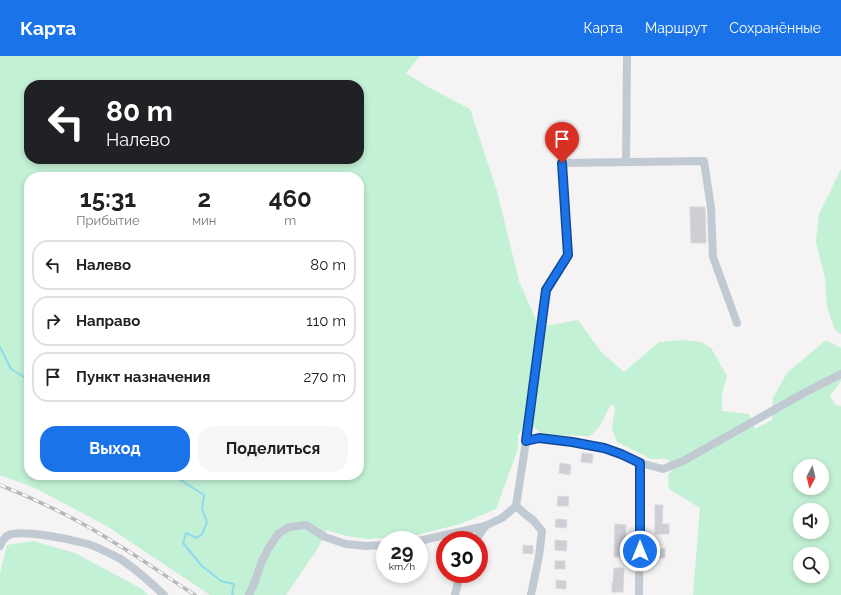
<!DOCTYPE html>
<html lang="ru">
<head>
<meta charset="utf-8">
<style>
	:root { --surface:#fff; --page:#f6f6f6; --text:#222; --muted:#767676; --line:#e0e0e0; --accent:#1a73e8 }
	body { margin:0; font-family:Raleway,sans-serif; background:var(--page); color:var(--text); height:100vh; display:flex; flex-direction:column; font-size:15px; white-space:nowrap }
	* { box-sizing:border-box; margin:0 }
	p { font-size:13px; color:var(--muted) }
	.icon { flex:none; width:22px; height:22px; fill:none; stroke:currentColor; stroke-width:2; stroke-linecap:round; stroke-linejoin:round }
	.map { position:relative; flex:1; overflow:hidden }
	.drawer { position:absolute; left:24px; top:116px; width:340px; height:308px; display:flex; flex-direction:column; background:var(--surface); border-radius:16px; box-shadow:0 2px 6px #0003 }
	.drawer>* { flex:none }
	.hud { position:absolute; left:24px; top:24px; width:340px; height:84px; border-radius:16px; box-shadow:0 2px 6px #0003; background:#202124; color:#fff; overflow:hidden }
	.needle { width:26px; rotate:187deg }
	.controls { position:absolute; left:793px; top:403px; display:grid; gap:8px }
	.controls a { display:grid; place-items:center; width:36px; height:36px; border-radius:50%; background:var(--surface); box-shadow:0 2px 6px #0003; font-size:20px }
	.speed { position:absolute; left:376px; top:475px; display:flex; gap:8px; font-size:20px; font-weight:700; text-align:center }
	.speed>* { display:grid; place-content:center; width:52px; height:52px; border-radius:50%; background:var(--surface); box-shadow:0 2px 6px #0003; line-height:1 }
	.speed small { font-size:10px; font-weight:400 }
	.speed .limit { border:6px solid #d22; background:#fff; color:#111 }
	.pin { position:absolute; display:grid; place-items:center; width:34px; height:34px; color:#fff; margin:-41px -17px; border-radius:50% 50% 50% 0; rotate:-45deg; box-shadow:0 0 4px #0007 }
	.pin .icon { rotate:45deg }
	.me { position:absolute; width:44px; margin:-22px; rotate:0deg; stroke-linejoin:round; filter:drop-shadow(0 0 3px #0008) }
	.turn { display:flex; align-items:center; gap:14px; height:84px; padding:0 16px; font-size:18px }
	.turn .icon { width:52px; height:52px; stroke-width:2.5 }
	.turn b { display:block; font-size:28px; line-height:34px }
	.eta { display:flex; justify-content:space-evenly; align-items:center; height:68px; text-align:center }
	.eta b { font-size:24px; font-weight:700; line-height:28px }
	.button { display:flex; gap:8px; margin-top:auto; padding:8px 16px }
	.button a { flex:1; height:46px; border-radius:16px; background:var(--accent); color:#fff; font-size:16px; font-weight:700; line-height:46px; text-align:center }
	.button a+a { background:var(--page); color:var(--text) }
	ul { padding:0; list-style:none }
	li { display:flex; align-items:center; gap:12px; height:50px; margin:0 8px 6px; padding:0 8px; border:2px solid var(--line); border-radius:16px }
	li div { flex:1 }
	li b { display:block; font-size:15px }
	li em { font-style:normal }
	header { display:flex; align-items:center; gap:24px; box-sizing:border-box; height:56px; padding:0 20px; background:var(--accent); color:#fff }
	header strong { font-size:19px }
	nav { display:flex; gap:22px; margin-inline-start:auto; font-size:14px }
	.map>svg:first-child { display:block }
	.green { fill:#c3f1d5; fill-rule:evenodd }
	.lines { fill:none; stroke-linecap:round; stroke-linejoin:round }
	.stream { stroke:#90daee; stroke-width:2 }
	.building { fill:#cdcfd5; stroke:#d7d9de }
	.minor { stroke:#c1cad2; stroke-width:8 }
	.rail-casing { stroke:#b5b8bd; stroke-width:3.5 }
	.rail { stroke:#fff; stroke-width:2; stroke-dasharray:6; stroke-linecap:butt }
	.route-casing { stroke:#114b97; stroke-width:10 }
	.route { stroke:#1a73e8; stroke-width:7 }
</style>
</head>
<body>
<header>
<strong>Карта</strong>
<nav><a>Карта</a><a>Маршрут</a><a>Сохранённые</a></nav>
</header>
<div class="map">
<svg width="841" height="539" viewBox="0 0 841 539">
	<rect width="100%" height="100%" fill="#f5f3f3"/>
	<g class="green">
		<path d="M0,0H420L406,17L428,31L470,53L497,135L519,225L539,271L578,264L601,296L624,316L659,286L682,284L701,286L711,292L727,320L722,337V355L749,358L755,373L772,364L773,342L787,317L826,284L841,292V325L830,340L835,349L841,350V539H693L700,452L669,433L668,420L672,414L668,403H651L617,386L612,372L615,352L611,348L600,370L590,380L543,379L534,371L524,372L518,379V393L496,453L460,468L413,480L368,483L346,480L327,474L318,492L286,539H210L105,469L37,433L0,419ZM29,29H359V103H29ZM29,121H359V419H29ZM800,410H822V432H800ZM800,454H822V476H800ZM800,498H822V520H800Z"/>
		<path d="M841,113V278L835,274L827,251L825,222L816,186L819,158Z"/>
		<path d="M33,485L75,497L142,533L148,539H0V517L7,489Z"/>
	</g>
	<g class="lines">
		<g class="stream">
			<path d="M0,291L11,313L29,324"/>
			<path d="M173,419L204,439L202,453L207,466L202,478L197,482L186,477L183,487L202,510L221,525L234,528L232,537L233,539"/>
		</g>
	</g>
	<g class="building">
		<path d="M690,151H705L706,187H691Z"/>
		<path d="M582,397L593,398L592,407L581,406Z"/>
		<path d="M560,407L571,409L570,419L559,417Z"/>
		<path d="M558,440L569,441L568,450H557Z"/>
		<path d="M655,449H663L662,468H669V478H655Z"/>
		<path d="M556,463L567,464L566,472L555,471Z"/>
		<path d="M615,468L626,469L624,501H614Z"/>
		<path d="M555,484L567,485L566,495L555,494Z"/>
		<path d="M523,489L533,490V498L523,497Z"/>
		<rect x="655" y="493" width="10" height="9"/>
		<rect x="555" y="505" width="10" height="8"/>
		<path d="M614,512H624L623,536H612V526H613Z"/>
		<path d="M556,524L566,525V533L556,532Z"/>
	</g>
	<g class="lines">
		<g class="minor">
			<path d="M626,106L627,0"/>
			<path d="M526,385L539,382L572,386L604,392L621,398L640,407L663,413L683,405L804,337L841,318"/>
			<path d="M516,450L525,458L533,464L542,475L539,500L531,539"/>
			<path d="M476,484L485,470"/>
			<path d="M419,485L485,470L502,462L516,450L526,385L546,235L568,199L562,107L704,105L711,152L713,201L737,267"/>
			<path d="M0,490C2,486 3,483 7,480C20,472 73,484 88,488C98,491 110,498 119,502C135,512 150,526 164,539"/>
			<path d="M249,539L254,528L262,505L268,493L278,478L289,471L306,469L325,481L346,488L366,490L385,489"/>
			<path d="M455,539L460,518"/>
			<path d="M639,539L640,407"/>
		</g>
		<g class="rail-casing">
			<path id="rail" d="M0,429C40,445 79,464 115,487C142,503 168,522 195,539"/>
		</g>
		<use href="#rail" class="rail"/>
	</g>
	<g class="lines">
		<g class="route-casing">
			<path id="route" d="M562,107L568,199L546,234L526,385L539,382L572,386L593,390L604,392L621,398L640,407V495"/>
		</g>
		<use href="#route" class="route"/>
	</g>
</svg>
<div class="controls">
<a><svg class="needle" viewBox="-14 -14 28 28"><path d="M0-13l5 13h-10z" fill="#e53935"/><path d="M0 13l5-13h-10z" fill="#767676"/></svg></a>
<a><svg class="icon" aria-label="sound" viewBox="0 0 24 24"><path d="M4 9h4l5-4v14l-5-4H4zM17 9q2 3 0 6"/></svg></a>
<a><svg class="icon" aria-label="search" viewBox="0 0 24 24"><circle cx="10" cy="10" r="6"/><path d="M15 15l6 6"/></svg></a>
</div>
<div class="speed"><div>29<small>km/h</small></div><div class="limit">30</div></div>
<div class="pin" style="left:562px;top:107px;background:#d93025"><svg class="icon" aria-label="arrive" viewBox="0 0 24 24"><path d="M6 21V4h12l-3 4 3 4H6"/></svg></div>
<svg class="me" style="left:640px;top:495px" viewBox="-20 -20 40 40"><circle r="17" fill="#1a73e8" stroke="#fff" stroke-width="3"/><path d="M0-11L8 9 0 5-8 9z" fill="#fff"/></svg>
<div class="hud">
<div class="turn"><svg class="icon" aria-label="left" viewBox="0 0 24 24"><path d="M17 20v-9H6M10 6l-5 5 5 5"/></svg><div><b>80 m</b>Налево</div></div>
</div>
<section class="drawer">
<div class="eta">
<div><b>15:31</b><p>Прибытие</p></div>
<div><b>2</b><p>мин</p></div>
<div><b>460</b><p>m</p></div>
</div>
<ul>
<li><svg class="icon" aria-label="left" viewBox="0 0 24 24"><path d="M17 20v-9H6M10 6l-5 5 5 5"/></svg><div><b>Налево</b></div><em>80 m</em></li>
<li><svg class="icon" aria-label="right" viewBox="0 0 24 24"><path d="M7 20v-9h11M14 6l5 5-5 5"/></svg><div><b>Направо</b></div><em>110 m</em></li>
<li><svg class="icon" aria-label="arrive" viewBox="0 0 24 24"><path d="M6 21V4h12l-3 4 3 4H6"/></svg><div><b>Пункт назначения</b></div><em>270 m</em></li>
</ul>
<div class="button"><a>Выход</a><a>Поделиться</a></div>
</section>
</div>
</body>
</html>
